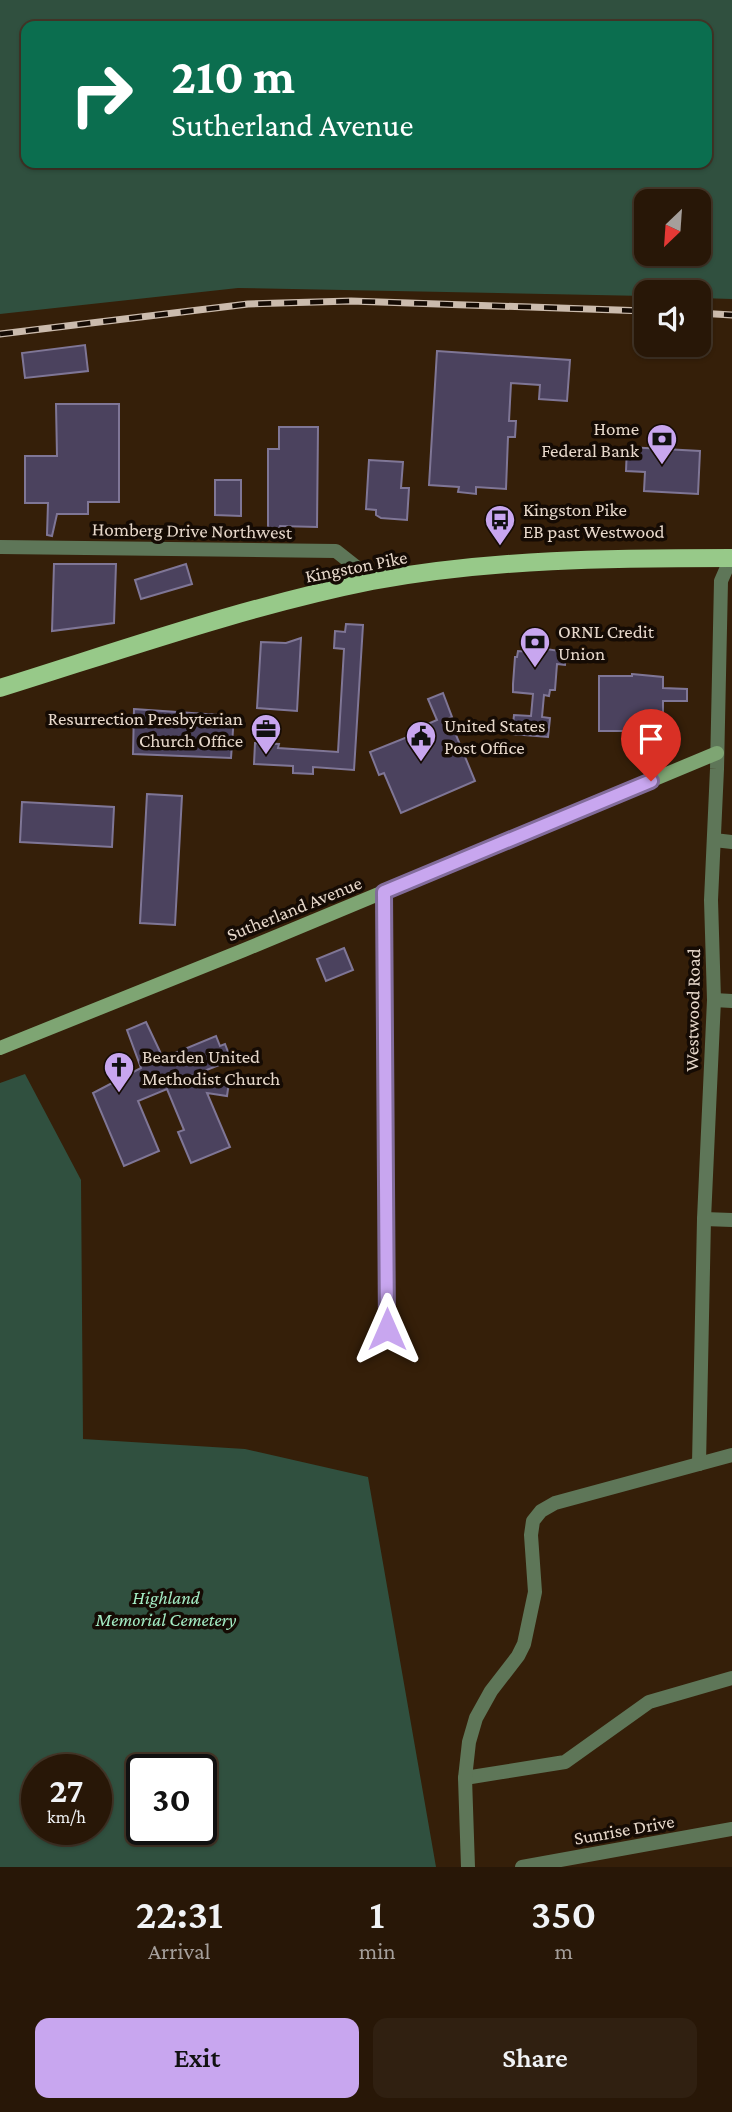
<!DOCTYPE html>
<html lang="en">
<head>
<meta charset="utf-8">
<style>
	:root { --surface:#281707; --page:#302011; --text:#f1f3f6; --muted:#a59f9b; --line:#443628; --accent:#c8a6ef }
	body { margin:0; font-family:"Crimson Pro",serif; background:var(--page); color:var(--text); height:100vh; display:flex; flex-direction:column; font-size:26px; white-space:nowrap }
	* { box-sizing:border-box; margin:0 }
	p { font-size:23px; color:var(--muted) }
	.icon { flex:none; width:38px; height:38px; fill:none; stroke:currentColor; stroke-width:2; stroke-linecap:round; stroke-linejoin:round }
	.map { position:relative; height:1867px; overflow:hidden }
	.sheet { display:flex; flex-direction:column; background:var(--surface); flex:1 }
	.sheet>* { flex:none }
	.top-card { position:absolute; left:21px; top:21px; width:691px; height:147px; border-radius:14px; box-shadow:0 2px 5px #0004,0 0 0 2px var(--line); background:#0b6e4f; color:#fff; overflow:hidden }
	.needle { width:46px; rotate:205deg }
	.buttons { position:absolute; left:634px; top:189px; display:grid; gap:14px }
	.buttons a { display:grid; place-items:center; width:77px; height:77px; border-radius:14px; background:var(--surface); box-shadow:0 2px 5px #0004,0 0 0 2px var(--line); font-size:35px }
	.speed { position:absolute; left:21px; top:1754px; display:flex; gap:14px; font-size:35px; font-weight:700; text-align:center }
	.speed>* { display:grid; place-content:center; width:91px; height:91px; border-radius:50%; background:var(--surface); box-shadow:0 2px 5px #0004,0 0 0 2px var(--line); line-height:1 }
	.speed small { font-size:18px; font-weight:400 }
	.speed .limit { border:4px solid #111; border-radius:10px; background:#fff; color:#111 }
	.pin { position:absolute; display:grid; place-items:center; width:60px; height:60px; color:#fff; margin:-72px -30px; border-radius:50% 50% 50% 0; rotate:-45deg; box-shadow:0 0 7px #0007 }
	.pin .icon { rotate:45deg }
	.me { position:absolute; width:77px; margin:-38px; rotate:0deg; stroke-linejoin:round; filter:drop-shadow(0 0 5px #0008) }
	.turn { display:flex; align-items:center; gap:24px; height:147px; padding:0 35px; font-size:32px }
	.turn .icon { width:91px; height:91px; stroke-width:2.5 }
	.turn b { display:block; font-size:49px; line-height:60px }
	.eta { display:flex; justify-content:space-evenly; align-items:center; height:119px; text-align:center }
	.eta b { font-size:42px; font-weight:600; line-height:49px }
	.button { display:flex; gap:14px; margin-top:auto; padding:14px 35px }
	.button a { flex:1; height:80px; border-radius:14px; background:var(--accent); color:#111; font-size:28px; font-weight:600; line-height:80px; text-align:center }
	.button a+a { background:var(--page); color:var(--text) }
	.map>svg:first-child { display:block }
	.green { fill:#30503f; fill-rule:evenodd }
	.building { fill:#4b425e; stroke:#7f7696; stroke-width:2 }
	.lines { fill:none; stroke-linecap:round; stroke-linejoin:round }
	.street { stroke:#5e7658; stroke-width:14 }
	.secondary { stroke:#7ea573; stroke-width:14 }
	.primary { stroke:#97c989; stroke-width:18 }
	.rail-casing { stroke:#cbbbad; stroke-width:7 }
	.rail { stroke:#150b04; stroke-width:4.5; stroke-dasharray:13; stroke-linecap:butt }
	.route-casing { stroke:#826c9b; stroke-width:18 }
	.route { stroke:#c8a6ef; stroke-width:12 }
	.labels { text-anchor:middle; stroke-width:7; stroke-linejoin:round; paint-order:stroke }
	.poi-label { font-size:19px; fill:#e7d8cb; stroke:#150b04; text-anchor:start }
	.street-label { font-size:19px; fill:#e7d8cb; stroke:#150b04 }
	.park-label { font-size:19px; font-style:italic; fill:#a4edc5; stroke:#150b04 }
</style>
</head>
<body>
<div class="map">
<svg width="732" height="1867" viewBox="0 0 732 1867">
	<rect width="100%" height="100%" fill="#351f09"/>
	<g class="green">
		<path d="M0,0H732V299L698,298V292H646V296L238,288L0,314ZM26,26H707V163H26ZM698,201V254H646V201Z"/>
		<path d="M25,1074L81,1180L83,1439L245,1449L368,1477L436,1867H0V1083ZM37,1769H96V1829H37ZM142,1769H201V1829H142Z"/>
	</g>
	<g class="building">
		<path d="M85,345L88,371L25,378L22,353Z"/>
		<path d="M437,351L570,360L567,401L539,399L540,385L511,383L509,421H516L515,437H508L506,489L476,487V494L458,492L459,487L429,485Z"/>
		<path d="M56,404H119V502H88V514H57L52,536L47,535L48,503H25V456H57Z"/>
		<path d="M279,427H318L317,527L280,526L278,531L270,530L268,526V449H279Z"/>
		<path d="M627,447L700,451L698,494L644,491L645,472L626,471Z"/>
		<path d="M369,460L403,462L401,488H409L407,520L381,518L376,515V510L366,509Z"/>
		<path d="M215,480H241V516L215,515Z"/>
		<path d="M54,564H116L114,623L52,631Z"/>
		<path d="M186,564L192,584L141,599L135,580Z"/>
		<path d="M346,624L363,625L354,770L313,767V774L293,773V766L254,764L255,743L279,744L278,748L338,752L344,649L334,648L335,631L345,632Z"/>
		<path d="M301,638L297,711L257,708L261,642L286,643Z"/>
		<path d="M532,644L546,645V649L566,652L565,665L557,664L555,690H550L549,696L544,695L542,717L550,718L548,737L512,734L514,715L531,716L533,694L513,692V684L515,657H517L518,651L532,652Z"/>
		<path d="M632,674L663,677V688L687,689V701H663V731H599V676H632Z"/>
		<path d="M443,693L452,717L449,718L475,781L401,813L384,773L379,775L370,752L425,730L423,726L437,720L428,699Z"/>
		<path d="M134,709L234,716L231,758L133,754Z"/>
		<path d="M147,794L182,796L175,925L140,923Z"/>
		<path d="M22,802L114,807L112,847L20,842Z"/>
		<path d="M344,948L353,970L326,981L317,959Z"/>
		<path d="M146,1022L163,1058L216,1036L220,1046L225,1044L230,1057L226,1058L227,1062L189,1077L229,1082L227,1096L207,1093L230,1147L191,1163L178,1132L184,1130L167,1089L138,1101L159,1151L124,1166L93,1093L141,1068L127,1030Z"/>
	</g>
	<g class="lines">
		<g class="street">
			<path d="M0,547L336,551L374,581"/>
			<path d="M714,840L732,842"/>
			<path d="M384,892L387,1329"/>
			<path d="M714,1000L732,1001"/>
			<path d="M704,1219L732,1220"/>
			<path d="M699,1464L704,1219L714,1000L711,900L717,769L721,581L731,558"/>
			<path d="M465,1778L565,1762L649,1702L732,1678"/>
			<path d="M468,1867L465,1778L469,1742L476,1718L491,1691L518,1656L524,1644L535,1592L531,1535L533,1521L541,1511L555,1503L732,1455"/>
			<path d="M522,1867L732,1829"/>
		</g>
		<path class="secondary" d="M0,1048L244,950L717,753"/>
		<path class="primary" d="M0,688C122,650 247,606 372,581C491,559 612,558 732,558"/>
		<g class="rail-casing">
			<g id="rail">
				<path d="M698,313L732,315"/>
				<path d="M0,334L248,304L351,301L646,311"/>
			</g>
		</g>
		<use href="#rail" class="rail"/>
	</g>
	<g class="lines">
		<g class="route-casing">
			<path id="route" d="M387,1329L384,892L651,781"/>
		</g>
		<use href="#route" class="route"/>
	</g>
	<defs>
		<g id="bank-pin" transform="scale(1.575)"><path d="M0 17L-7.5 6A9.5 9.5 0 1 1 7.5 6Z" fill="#c8a6ef" stroke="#150b04"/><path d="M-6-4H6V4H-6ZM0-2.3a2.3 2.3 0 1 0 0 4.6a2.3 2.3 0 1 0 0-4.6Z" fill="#111"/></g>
		<g id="bus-pin" transform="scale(1.575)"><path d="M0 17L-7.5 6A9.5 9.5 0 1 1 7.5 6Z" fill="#c8a6ef" stroke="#150b04"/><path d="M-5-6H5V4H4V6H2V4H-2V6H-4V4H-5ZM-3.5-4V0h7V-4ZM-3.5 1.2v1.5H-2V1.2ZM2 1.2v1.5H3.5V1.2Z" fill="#111"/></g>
		<g id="office-pin" transform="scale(1.575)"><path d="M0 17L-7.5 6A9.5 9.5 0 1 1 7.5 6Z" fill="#c8a6ef" stroke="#150b04"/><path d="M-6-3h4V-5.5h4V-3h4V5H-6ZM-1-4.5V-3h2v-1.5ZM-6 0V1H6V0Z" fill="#111"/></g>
		<g id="civic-pin" transform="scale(1.575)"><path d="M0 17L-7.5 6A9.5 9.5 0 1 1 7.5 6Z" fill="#c8a6ef" stroke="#150b04"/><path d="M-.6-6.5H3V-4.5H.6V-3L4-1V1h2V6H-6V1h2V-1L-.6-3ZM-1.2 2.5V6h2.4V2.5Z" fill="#111"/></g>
		<g id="church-pin" transform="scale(1.575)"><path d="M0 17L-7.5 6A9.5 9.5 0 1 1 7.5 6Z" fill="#c8a6ef" stroke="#150b04"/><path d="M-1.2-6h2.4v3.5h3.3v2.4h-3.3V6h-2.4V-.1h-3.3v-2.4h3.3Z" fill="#111"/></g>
	</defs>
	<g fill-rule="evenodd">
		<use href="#bank-pin" x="662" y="439"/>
		<use href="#bus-pin" x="500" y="520"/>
		<use href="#bank-pin" x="535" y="642"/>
		<use href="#office-pin" x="266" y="729"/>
		<use href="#civic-pin" x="421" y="736"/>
		<use href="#church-pin" x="119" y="1067"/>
	</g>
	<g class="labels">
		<g class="poi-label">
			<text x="639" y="435" text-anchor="end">Home<tspan x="639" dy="22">Federal Bank</tspan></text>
			<text x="523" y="516">Kingston Pike<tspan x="523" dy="22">EB past Westwood</tspan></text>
			<text x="558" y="638">ORNL Credit<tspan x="558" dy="22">Union</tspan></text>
			<text x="243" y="725" text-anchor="end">Resurrection Presbyterian<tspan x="243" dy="22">Church Office</tspan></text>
			<text x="444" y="732">United States<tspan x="444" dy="22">Post Office</tspan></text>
			<text x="142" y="1063">Bearden United<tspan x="142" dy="22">Methodist Church</tspan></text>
		</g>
		<g class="street-label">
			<text transform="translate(192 530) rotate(1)" y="7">Homberg Drive Northwest</text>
			<text transform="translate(356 566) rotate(-11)" y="7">Kingston Pike</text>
			<text transform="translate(294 908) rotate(-22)" y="7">Sutherland Avenue</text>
			<text transform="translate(692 1010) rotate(-89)" y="7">Westwood Road</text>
			<text transform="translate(624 1829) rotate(-10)" y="7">Sunrise Drive</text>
		</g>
		<g class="park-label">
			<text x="166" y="1604">Highland<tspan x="166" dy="22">Memorial Cemetery</tspan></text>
		</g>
	</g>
</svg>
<div class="buttons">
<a><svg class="needle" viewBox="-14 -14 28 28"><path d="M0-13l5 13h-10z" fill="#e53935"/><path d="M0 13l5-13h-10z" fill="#a59f9b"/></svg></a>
<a><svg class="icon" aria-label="sound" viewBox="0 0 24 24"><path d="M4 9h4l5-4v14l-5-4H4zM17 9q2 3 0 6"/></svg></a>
</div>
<div class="speed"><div>27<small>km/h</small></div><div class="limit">30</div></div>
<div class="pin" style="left:651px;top:781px;background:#d93025"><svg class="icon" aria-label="arrive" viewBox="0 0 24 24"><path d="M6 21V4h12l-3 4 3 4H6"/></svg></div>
<svg class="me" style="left:387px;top:1329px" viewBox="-20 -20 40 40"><path d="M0-17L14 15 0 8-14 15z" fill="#c8a6ef" stroke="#fff" stroke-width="4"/></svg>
<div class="top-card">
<div class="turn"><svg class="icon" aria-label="right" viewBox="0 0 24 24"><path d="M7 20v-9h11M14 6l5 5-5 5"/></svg><div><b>210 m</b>Sutherland Avenue</div></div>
</div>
</div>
<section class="sheet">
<div class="eta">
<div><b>22:31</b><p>Arrival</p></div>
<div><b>1</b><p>min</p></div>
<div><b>350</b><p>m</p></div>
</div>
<div class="button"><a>Exit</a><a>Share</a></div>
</section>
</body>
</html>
